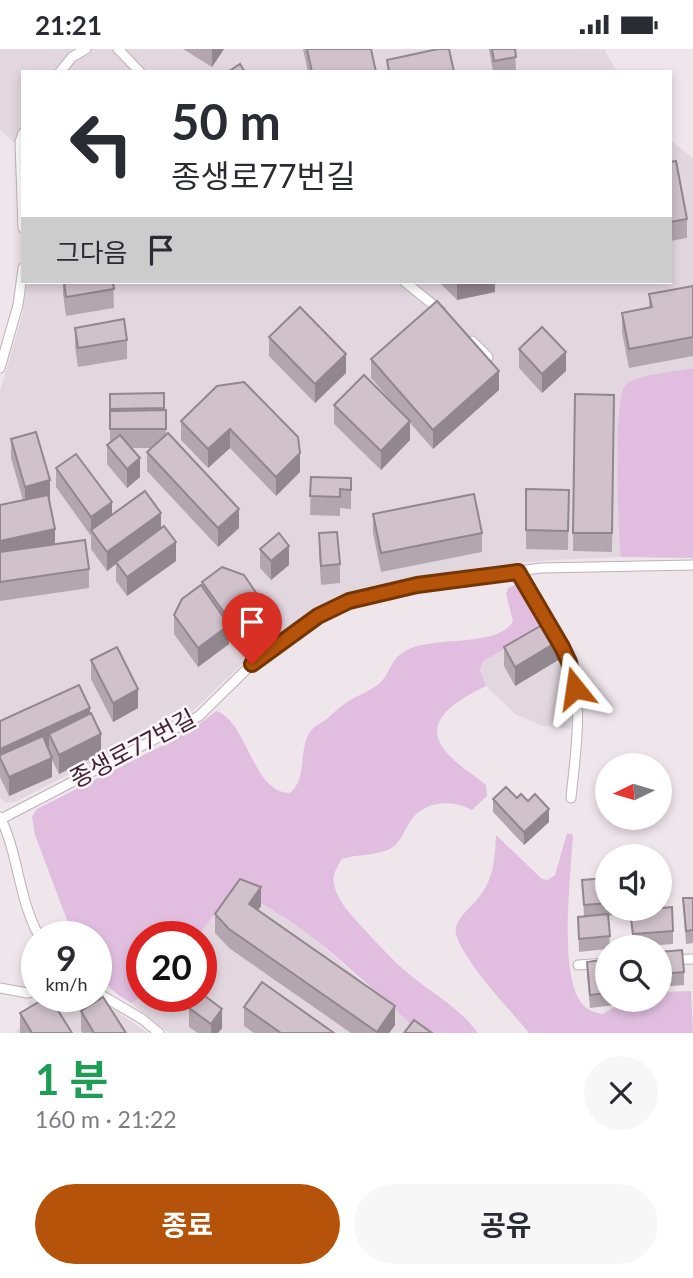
<!DOCTYPE html>
<html lang="ko">
<head>
<meta charset="utf-8">
<style>
	:root { --surface:#fff; --page:#f7f7f7; --text:#2b2b33; --muted:#7c7c81; --accent:#b45309 }
	body { margin:0; font-family:Lato,"Noto Sans KR",sans-serif; background:var(--page); color:var(--text); height:100vh; display:flex; flex-direction:column; font-size:26px; white-space:nowrap }
	* { box-sizing:border-box; margin:0 }
	p { font-size:23px; color:var(--muted) }
	.icon { flex:none; width:38px; height:38px; fill:none; stroke:currentColor; stroke-width:2; stroke-linecap:round; stroke-linejoin:round }
	.map { position:relative; height:984px; overflow:hidden }
	.sheet { display:flex; flex-direction:column; background:var(--surface); flex:1 }
	.sheet>* { flex:none }
	.hud { position:absolute; left:21px; top:21px; width:651px; height:214px; border-radius:0px; box-shadow:0 4px 10px #0003; background:#fff; color:var(--text); overflow:hidden }
	.needle { width:46px; rotate:265deg }
	.buttons { position:absolute; left:595px; top:704px; display:grid; gap:14px }
	.buttons a { display:grid; place-items:center; width:77px; height:77px; border-radius:50%; background:var(--surface); box-shadow:0 4px 10px #0003; font-size:35px }
	.speed { position:absolute; left:21px; top:872px; display:flex; gap:14px; font-size:35px; font-weight:700; text-align:center }
	.speed>* { display:grid; place-content:center; width:91px; height:91px; border-radius:50%; background:var(--surface); box-shadow:0 4px 10px #0003; line-height:1 }
	.speed small { font-size:18px; font-weight:400 }
	.speed .limit { border:10px solid #d22; background:#fff; color:#111 }
	.pin { position:absolute; display:grid; place-items:center; width:60px; height:60px; color:#fff; margin:-72px -30px; border-radius:50% 50% 50% 0; rotate:-45deg; box-shadow:0 0 7px #0007 }
	.pin .icon { rotate:45deg }
	.me { position:absolute; width:77px; margin:-38px; rotate:345deg; stroke-linejoin:round; filter:drop-shadow(0 0 5px #0008) }
	.turn { display:flex; align-items:center; gap:24px; height:147px; padding:0 35px; font-size:32px }
	.turn .icon { width:91px; height:91px; stroke-width:2.5 }
	.turn b { display:block; font-size:49px; line-height:60px }
	.then { display:flex; align-items:center; height:66px; padding:0 35px; background:#0003; gap:14px; font-size:26px }
	.round { display:grid; place-items:center; flex:none; width:74px; height:74px; border-radius:37px; background:var(--page) }
	.overview { display:flex; align-items:center; justify-content:space-between; height:119px; padding:0 35px }
	h1 { font-size:42px; font-weight:700; line-height:52px; color:#1e9e55 }
	.action { display:flex; gap:14px; margin-top:auto; padding:14px 35px }
	.action a { flex:1; height:80px; border-radius:42px; background:var(--accent); color:#fff; font-size:28px; font-weight:700; line-height:80px; text-align:center }
	.action a+a { background:var(--page); color:var(--text) }
	.status { display:flex; justify-content:space-between; align-items:center; height:49px; padding:0 35px; background:var(--surface); direction:ltr }
	.status svg { height:19px; fill:currentColor }
	.map>svg:first-child { display:block }
	.built { fill:#e3d7df }
	.green { fill:#e1bee0 }
	.lines { fill:none; stroke-linecap:round; stroke-linejoin:round }
	.service-casing { stroke:#bfafb8; stroke-width:11 }
	.service { stroke:#fff; stroke-width:9 }
	.wall { fill:#b3a6af }
	.shaded-wall { fill:#92878e }
	.building { fill:#d0c1cb; stroke:#92878e; stroke-width:2 }
	.route-casing { stroke:#753606; stroke-width:18 }
	.route { stroke:#b45309; stroke-width:12 }
	.labels { text-anchor:middle; stroke-width:5; stroke-linejoin:round; paint-order:stroke }
	.street-label { font-size:24px; fill:#432333; stroke:#fbf7fa }
</style>
</head>
<body>
<div class="status"><b>21:21</b><svg viewBox="0 0 49 12"><path d="M0 12V9h3v3zM5 12V6h3v6zM10 12V3h3v9zM15 12V0h3v12zM26 1h20v11H26zM47 4h2v5h-2z"/></svg></div>
<div class="map">
<svg width="693" height="984" viewBox="0 0 693 984">
	<rect width="100%" height="100%" fill="#efe6ec"/>
	<g class="built">
		<path d="M0,0H604L617,23H23V102L0,81Z"/>
		<path d="M670,91L693,109V319L641,330L627,334L622,339L618,365L621,508L553,511L487,517L392,534L334,551L306,567L272,591L241,616L194,661L15,753L5,754L0,749V342L23,264L26,233H670Z"/>
		<path d="M544,578L562,607L566,618L571,642V680L542,677L515,665L486,637L480,621L482,612Z"/>
		<path d="M245,846L266,856L310,886L420,984H169L131,954L143,947H201V887H198L222,855Z"/>
		<path d="M29,953L100,957L115,961L148,984H14L24,974Z"/>
	</g>
	<g class="green">
		<path d="M693,319V509L621,508C618,485 613,346 625,336C637,325 676,323 693,319Z"/>
		<path d="M515,536L544,578L483,612L480,621L486,637C452,654 414,676 455,712C465,721 476,727 486,736L487,747L472,761C453,751 427,751 412,770C404,780 402,793 390,800C375,807 357,805 342,810C337,818 332,826 334,835C337,852 352,867 363,879C378,895 392,911 409,925C433,945 459,958 478,984H420C365,934 313,879 245,846L222,855L198,887H142L143,947L131,954L117,945L96,926V887H73L35,786L32,768L37,760L173,691L193,680L216,662C248,672 252,744 290,744C308,729 298,700 310,683C314,677 321,674 327,670C332,665 337,660 343,656C353,648 366,644 376,637C389,629 389,613 402,604C430,584 497,601 513,572L506,545L508,539Z"/>
		<path d="M567,784L573,786C571,825 559,920 580,952C586,961 593,963 603,965L628,950H660V943L691,942L693,984H529C514,965 450,899 456,878C459,866 472,858 479,848C494,830 495,808 496,786L542,830L548,831L555,826Z"/>
	</g>
	<g class="lines">
		<g class="service-casing">
			<g id="service">
				<path d="M118,0L140,23"/>
				<path d="M60,23L72,8L86,0"/>
				<path d="M23,84L20,93L23,179"/>
				<path d="M405,233L441,262"/>
				<path d="M472,292L488,308"/>
				<path d="M0,319L18,256L23,219"/>
				<path d="M518,523C534,552 556,580 568,611C585,653 575,705 571,749"/>
				<path d="M0,768C19,806 18,849 39,887"/>
				<path d="M1,770L199,667L252,615L318,567L349,552L417,536L541,519L693,516"/>
				<path d="M660,911L693,910"/>
				<path d="M578,916L607,914"/>
				<path d="M0,939L27,944L37,942"/>
				<path d="M96,943L142,970L159,984"/>
			</g>
		</g>
		<use href="#service" class="service"/>
	</g>
	<g class="wall">
		<path d="M183,0H224L212,18Z"/>
		<path d="M303,0H371L376,23H308Z"/>
		<path d="M489,0H515L516,23H493Z"/>
		<path d="M670,113L687,170V189L670,192Z"/>
		<path d="M63,233H113L114,259L66,267L63,245Z"/>
		<path d="M439,233H495V243L457,251Z"/>
		<path d="M693,237V307L629,319L622,283V264L649,259V245Z"/>
		<path d="M75,279L127,291V310L78,318L75,298Z"/>
		<path d="M269,288L346,324L315,354L269,307Z"/>
		<path d="M519,300L566,322L542,344L519,319Z"/>
		<path d="M371,310L499,341L433,400L410,374V391L381,421L334,375V356L399,361L371,329Z"/>
		<path d="M217,337L300,423L276,447L230,399L208,419L181,391V372Z"/>
		<path d="M164,344V361H166V386L239,479L218,498L147,422V403L152,399H131L140,428L127,439L107,415V396L110,394V345Z"/>
		<path d="M575,345L614,346L612,503L573,502Z"/>
		<path d="M11,390L50,450H49L55,495L89,520V539L0,552V456L23,451L11,409Z"/>
		<path d="M56,419L112,466L161,480L176,512L127,547L116,532V515L107,522L91,500V487L56,438Z"/>
		<path d="M311,428L351,429V460L340,459V467L310,466Z"/>
		<path d="M526,440L569,441L568,501L526,500Z"/>
		<path d="M373,465L482,484V503L381,523L373,484Z"/>
		<path d="M319,484L340,515V534L321,536L319,503Z"/>
		<path d="M260,500L289,516L271,531L260,519Z"/>
		<path d="M202,533L263,573L233,595L229,590V595L198,618L174,585V566L202,538Z"/>
		<path d="M504,598L560,610L515,637L504,617Z"/>
		<path d="M91,611L138,659L113,673L91,630Z"/>
		<path d="M90,665L101,704L59,725L52,711V728L9,747L0,728V672Z"/>
		<path d="M517,749L528,752L549,773L524,796L493,763V750Z"/>
		<path d="M607,829V859H614V866L608,867L610,898H607V900L579,903L578,868L584,867L582,831Z"/>
		<path d="M683,849H693V894L686,895Z"/>
		<path d="M261,857L258,861L395,976L389,984H351L229,899L215,884V865Z"/>
		<path d="M630,862L673,882V895L633,898Z"/>
		<path d="M660,903L684,923V936L660,938Z"/>
		<path d="M607,910V950H615V956L590,959L587,925V913Z"/>
		<path d="M244,958L334,984H254L244,977Z"/>
		<path d="M189,959L222,979L218,984H198L189,978Z"/>
		<path d="M81,962L126,984H82L81,981Z"/>
		<path d="M20,964L72,984H20Z"/>
	</g>
	<g class="shaded-wall">
		<path d="M212,0H224L212,18Z"/>
		<path d="M457,233H495V243L457,251Z"/>
		<path d="M566,303V322L542,344V325Z"/>
		<path d="M346,305V324L315,354V335Z"/>
		<path d="M499,322V341L433,400V381Z"/>
		<path d="M410,372V391L381,421V402Z"/>
		<path d="M230,380V399L208,419V400Z"/>
		<path d="M300,404V423L276,447V428Z"/>
		<path d="M140,409V428L127,439V420Z"/>
		<path d="M50,431V450L25,457V438Z"/>
		<path d="M112,453V472L91,481V468Z"/>
		<path d="M239,460V479L218,498V479Z"/>
		<path d="M161,464V483L116,513V515L107,522V503Z"/>
		<path d="M55,480V499L0,511V492Z"/>
		<path d="M176,493V512L127,547V528Z"/>
		<path d="M289,497V516L271,531V512Z"/>
		<path d="M263,554V573L233,595V576Z"/>
		<path d="M229,576V595L198,618V599Z"/>
		<path d="M560,591V610L515,637V618Z"/>
		<path d="M138,640V659L113,673V654Z"/>
		<path d="M90,659V678L49,685V697L4,717L0,709V700Z"/>
		<path d="M101,685V704L59,725V706Z"/>
		<path d="M52,709V728L9,747V728Z"/>
		<path d="M549,760V773L524,796V783Z"/>
		<path d="M261,838V857L249,874V855Z"/>
		<path d="M395,957V976L389,984H377Z"/>
		<path d="M222,960V979L218,984H211V975Z"/>
	</g>
	<g class="building">
		<path d="M307,0H371L376,23H312Z"/>
		<path d="M438,0H449L454,23H389L387,11Z"/>
		<path d="M492,0H515L516,8L494,12Z"/>
		<path d="M240,15L245,23H228Z"/>
		<path d="M676,112L687,170L670,173V113Z"/>
		<path d="M64,233H113L114,240L66,248Z"/>
		<path d="M693,237V288L629,300L622,264L652,258L649,245Z"/>
		<path d="M437,252L499,322L433,381L371,310Z"/>
		<path d="M300,258L346,305L315,335L269,288Z"/>
		<path d="M124,270L127,291L78,299L75,279Z"/>
		<path d="M542,278L566,303L542,325L519,300Z"/>
		<path d="M364,326L410,372L381,402L334,356Z"/>
		<path d="M244,333L298,388L300,404L276,428L230,380L208,400L181,372L217,337Z"/>
		<path d="M164,344V359L110,360V345Z"/>
		<path d="M575,345L614,346L612,484H573Z"/>
		<path d="M166,361V380H110V362Z"/>
		<path d="M36,383L50,431L25,438L11,390Z"/>
		<path d="M168,384L239,460L218,479L147,403Z"/>
		<path d="M120,386L140,409L127,420L107,396Z"/>
		<path d="M76,405L112,453L91,468L56,419Z"/>
		<path d="M311,428L351,429V441L340,440V448L310,447Z"/>
		<path d="M526,440L569,441L568,482L526,481Z"/>
		<path d="M145,442L161,464L107,503L91,481Z"/>
		<path d="M474,445L482,484L381,504L373,465Z"/>
		<path d="M48,446L55,480L0,492V456Z"/>
		<path d="M164,477L176,493L127,528L116,513Z"/>
		<path d="M337,483L340,515L321,517L319,484Z"/>
		<path d="M279,484L289,497L271,512L260,500Z"/>
		<path d="M85,491L89,520L0,533V503Z"/>
		<path d="M222,518L244,526L263,554L233,576L202,533Z"/>
		<path d="M201,536L229,576L198,599L174,566L182,550Z"/>
		<path d="M549,572L560,591L515,618L504,598Z"/>
		<path d="M117,598L138,640L113,654L91,611Z"/>
		<path d="M79,636L90,659L0,700V672Z"/>
		<path d="M91,664L101,685L59,706L49,685Z"/>
		<path d="M43,687L52,709L9,728L0,709V706Z"/>
		<path d="M506,738L517,749L521,745L528,752L535,745L549,760L524,783L493,750Z"/>
		<path d="M607,829V854L584,856L582,831Z"/>
		<path d="M240,830L261,838L249,855L395,957L377,983L229,880L215,865Z"/>
		<path d="M683,849H693V881L686,882Z"/>
		<path d="M672,858L673,882L633,885L630,862Z"/>
		<path d="M608,865L610,887L579,890L578,868Z"/>
		<path d="M682,901L684,923L660,925V903Z"/>
		<path d="M607,910V944L590,946L587,913Z"/>
		<path d="M262,933L334,984H281L244,958Z"/>
		<path d="M201,944L222,960L211,975L189,959L199,947H201Z"/>
		<path d="M49,947L72,984H32L20,964Z"/>
		<path d="M103,948L126,984H94L81,962Z"/>
		<path d="M414,971L432,984H404Z"/>
	</g>
	<g class="lines">
		<g class="route-casing">
			<path id="route" d="M252,615L318,567L349,552L417,536L518,523L562,598L569,613L575,639"/>
		</g>
		<use href="#route" class="route"/>
	</g>
	<g class="labels">
		<g class="street-label">
			<text transform="translate(133 700) rotate(-28)" y="8">종생로77번길</text>
		</g>
	</g>
</svg>
<div class="buttons">
<a><svg class="needle" viewBox="-14 -14 28 28"><path d="M0-13l5 13h-10z" fill="#e53935"/><path d="M0 13l5-13h-10z" fill="#7c7c81"/></svg></a>
<a><svg class="icon" aria-label="sound" viewBox="0 0 24 24"><path d="M4 9h4l5-4v14l-5-4H4zM17 9q2 3 0 6"/></svg></a>
<a><svg class="icon" aria-label="search" viewBox="0 0 24 24"><circle cx="10" cy="10" r="6"/><path d="M15 15l6 6"/></svg></a>
</div>
<div class="speed"><div>9<small>km/h</small></div><div class="limit">20</div></div>
<div class="pin" style="left:252px;top:615px;background:#d93025"><svg class="icon" aria-label="arrive" viewBox="0 0 24 24"><path d="M6 21V4h12l-3 4 3 4H6"/></svg></div>
<svg class="me" style="left:575px;top:639px" viewBox="-20 -20 40 40"><path d="M0-17L14 15 0 8-14 15z" fill="#b45309" stroke="#fff" stroke-width="4"/></svg>
<div class="hud">
<div class="turn"><svg class="icon" aria-label="left" viewBox="0 0 24 24"><path d="M17 20v-9H6M10 6l-5 5 5 5"/></svg><div><b>50 m</b>종생로77번길</div></div>
<div class="then">그다음<svg class="icon" aria-label="arrive" viewBox="0 0 24 24"><path d="M6 21V4h12l-3 4 3 4H6"/></svg></div>
</div>
</div>
<section class="sheet">
<div class="overview"><div><h1>1 분</h1><p>160 m · 21:22</p></div><a class="round"><svg class="icon" aria-label="close" viewBox="0 0 24 24"><path d="M6 6l12 12M18 6L6 18"/></svg></a></div>
<div class="action"><a>종료</a><a>공유</a></div>
</section>
</body>
</html>
